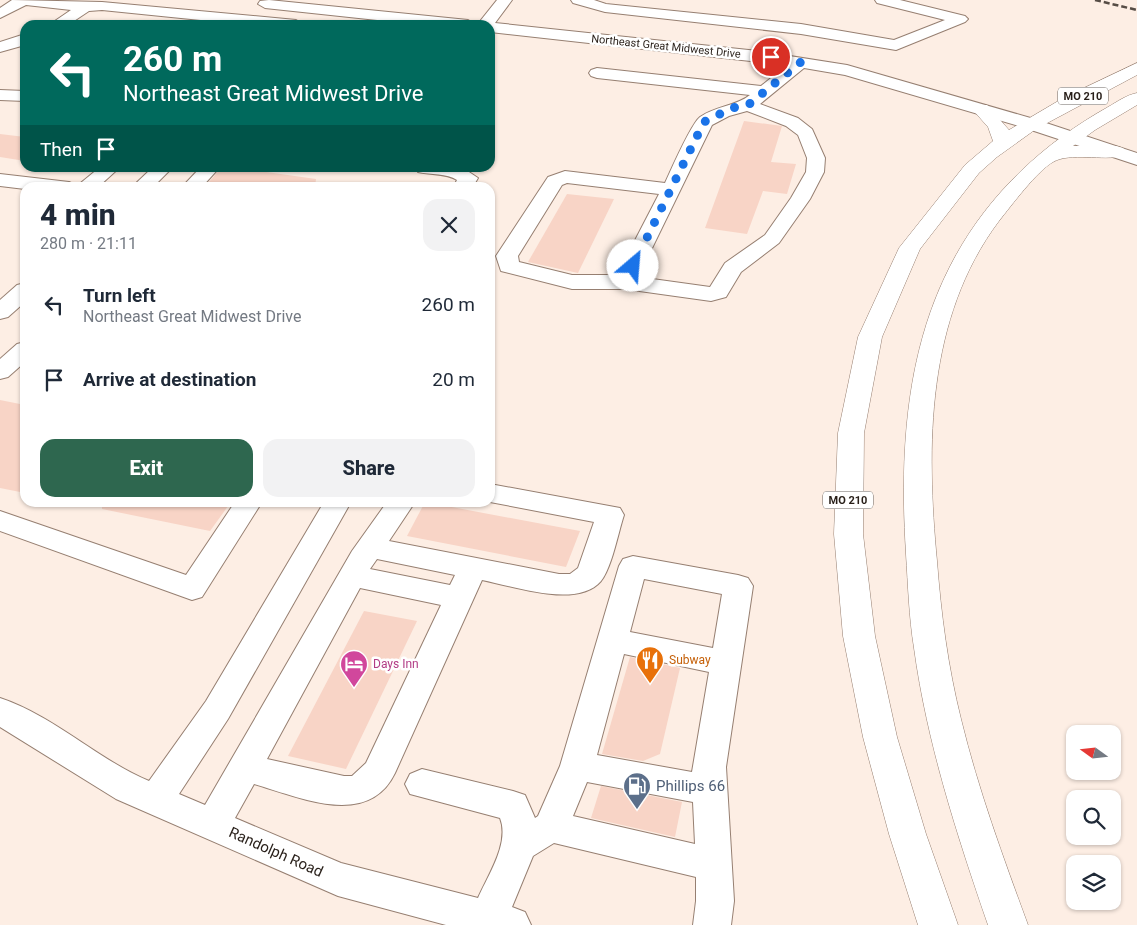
<!DOCTYPE html>
<html lang="en">
<head>
<meta charset="utf-8">
<style>
	:root { --surface:#fff; --page:#f2f2f3; --text:#1f2937; --muted:#747a83; --accent:#2e674f }
	body { margin:0; font-family:Roboto,sans-serif; background:var(--page); color:var(--text); height:100vh; display:flex; flex-direction:column; font-size:19px; white-space:nowrap }
	* { box-sizing:border-box; margin:0 }
	p { font-size:16px; color:var(--muted) }
	.icon { flex:none; width:28px; height:28px; fill:none; stroke:currentColor; stroke-width:2; stroke-linecap:round; stroke-linejoin:round }
	.map { position:relative; flex:1; overflow:hidden }
	.drawer { position:absolute; left:20px; top:182px; width:475px; height:325px; display:flex; flex-direction:column; background:var(--surface); border-radius:15px; box-shadow:0 1px 4px #0004 }
	.drawer>* { flex:none }
	.top-card { position:absolute; left:20px; top:20px; width:475px; height:152px; border-radius:15px; box-shadow:0 1px 4px #0004; background:#00695c; color:#fff; overflow:hidden }
	.needle { width:32px; rotate:285deg }
	.controls { position:absolute; left:1066px; top:725px; display:grid; gap:10px }
	.controls a { display:grid; place-items:center; width:55px; height:55px; border-radius:10px; background:var(--surface); box-shadow:0 1px 4px #0004; font-size:25px }
	.pin { position:absolute; display:grid; place-items:center; width:42px; height:42px; color:#fff; margin:-21px; border:2px solid #fff; border-radius:50%; box-shadow:0 1px 5px #0007 }
	.me { position:absolute; width:55px; margin:-28px; rotate:27deg; stroke-linejoin:round; filter:drop-shadow(0 0 4px #0008) }
	.turn { display:flex; align-items:center; gap:18px; height:105px; padding:0 20px; font-size:22px }
	.turn .icon { width:65px; height:65px; stroke-width:2.5 }
	.turn b { display:block; font-size:35px; line-height:42px }
	.then { display:flex; align-items:center; height:48px; padding:0 20px; background:#0003; gap:10px; font-size:19px }
	.round { display:grid; place-items:center; flex:none; width:52px; height:52px; border-radius:15px; background:var(--page) }
	.headline { display:flex; align-items:center; justify-content:space-between; height:85px; padding:0 20px }
	h1 { font-size:30px; font-weight:800; line-height:38px }
	.button { display:flex; gap:10px; margin-top:auto; padding:10px 20px }
	.button a { flex:1; height:58px; border-radius:15px; background:var(--accent); color:#fff; font-size:20px; font-weight:800; line-height:58px; text-align:center }
	.button a+a { background:var(--page); color:var(--text) }
	ul { padding:0; list-style:none }
	li { display:flex; align-items:center; gap:15px; height:75px; padding:0 20px }
	li div { flex:1 }
	li b { display:block; font-size:19px }
	li em { font-style:normal }
	.map>svg:first-child { display:block }
	.building { fill:#f8d4c6 }
	.lines { fill:none; stroke-linecap:round; stroke-linejoin:round }
	.minor-casing { stroke:#967f71; stroke-width:2 }
	.highway-casing { stroke:#967f71; stroke-width:1 }
	.minor { fill:#fff; fill-rule:evenodd }
	.highway { fill:#fff; fill-rule:evenodd }
	.rail { stroke:#564c45; stroke-width:2.5; stroke-dasharray:6 3; stroke-linecap:butt }
	.route { stroke:#1a73e8; stroke-width:9; stroke-dasharray:0 16.2 }
	.labels { text-anchor:middle; stroke-width:5; stroke-linejoin:round; paint-order:stroke }
	.far-street-label { font-size:11px; fill:#281f19; stroke:#fff }
	.shield { fill:#fff; stroke:#68625e; stroke-width:1 }
	.shield-label { font-size:11px; font-weight:bold; fill:#281f19 }
	.food-label { font-size:12px; fill:#c56008; stroke:#fff; text-anchor:start }
	.hotel-label { font-size:12px; fill:#b23c85; stroke:#fff; text-anchor:start }
	.near-service-label { font-size:15px; fill:#4e5e75; stroke:#fff; text-anchor:start }
	.near-street-label { font-size:15px; fill:#281f19; stroke:#fff }
</style>
</head>
<body>
<div class="map">
<svg width="1137" height="925" viewBox="0 0 1137 925">
	<rect width="100%" height="100%" fill="#fdeee4"/>
	<g class="building">
		<path d="M744,121L782,126L771,162L796,164L787,194L763,191L747,234L705,228Z"/>
		<path d="M0,134L25,137V161L0,157Z"/>
		<path d="M221,168H238L316,179L315,188H219L222,185L208,183Z"/>
		<path d="M567,194L614,199L578,273L528,262Z"/>
		<path d="M0,400L25,405V493L0,488Z"/>
		<path d="M102,502H231L210,531L102,509Z"/>
		<path d="M425,502L580,531L566,567L407,536Z"/>
		<path d="M364,611L417,621L346,769L288,756Z"/>
		<path d="M630,657L680,668L660,754L643,761L602,754Z"/>
		<path d="M601,786L682,802L675,837L591,818Z"/>
	</g>
	<g class="lines">
		<g class="minor-casing">
			<g id="minor">
				<path d="M12,0L102,2L296,20L304,25H250L102,10L89,11L68,25H49L71,10L26,5L0,18V8Z"/>
				<path d="M269,0L468,20L476,25H424L265,8L258,4L260,1Z"/>
				<path d="M497,0H512L495,23L758,51L847,65L1034,119L1137,153V165L1022,127L845,75L804,68L760,104L798,118L812,129L825,158L824,172L810,199L779,243L741,272L726,297L711,301L625,289H572L501,271L496,256L548,177L565,171L665,183C671,170 691,124 700,117C716,106 736,106 750,95L597,78L591,76L589,73L591,70L597,68L761,86L787,65L490,32V25H477ZM747,111L786,126L798,135L807,158L806,172L791,198L765,235L725,263L710,287L638,277L712,125L729,116ZM567,183L659,194L617,275H572L519,262L518,256L562,185Z"/>
				<path d="M571,0H594L606,4L801,24L894,40L945,20L877,3L875,0H900L965,16L968,19L965,22L896,50L801,34L605,12L573,3Z"/>
				<path d="M25,34V45L0,52V42Z"/>
				<path d="M0,90L25,91V101L0,100Z"/>
				<path d="M99,168H119L97,188L25,189L0,186V174L69,182L77,186Z"/>
				<path d="M152,168H172L152,188H131Z"/>
				<path d="M200,168H219L201,188H181Z"/>
				<path d="M416,168H463L478,178L472,188H453L457,180C447,173 431,175 418,172Z"/>
				<path d="M25,283V302L8,317L0,319V300L17,285Z"/>
				<path d="M25,342V362L8,377L0,379V359L17,344Z"/>
				<path d="M490,484L620,508L624,515C618,533 612,567 601,581C577,609 513,586 482,580L395,773C368,829 299,797 254,784L235,818L341,863L478,898C488,875 510,843 500,818L410,794L405,784L410,774L422,769L513,791L525,795L535,818L538,816L560,766L619,566L623,559L633,556L738,575L748,578L753,586L726,767L734,901L731,925H693L696,901V877L554,843L533,856L512,907L525,912L531,925H446L338,896L116,799L0,727V698C54,716 97,759 149,781L206,701L324,502H351L228,719L179,794L205,805L352,551L387,502H415L389,541L559,574H570L578,568L594,522L490,502ZM377,559L455,575L450,585L370,569ZM644,579L722,594L713,648L630,632ZM360,588L441,605L366,763L352,776H344L267,759ZM624,654L709,672L692,772L597,755ZM587,782L693,802L695,844L573,816Z"/>
				<path d="M235,502H262L202,597L192,600L0,531V511L186,575Z"/>
			</g>
		</g>
		<g class="highway-casing">
			<g id="highway">
				<path d="M1137,63V75L1036,129L997,157L979,173L920,249L882,337L864,433L863,534L875,636L897,737L926,834L958,925H918L889,834L863,737L843,636L834,534L838,433L858,337L899,248L965,165L993,141L988,127L972,109L975,105H987L1009,130L1065,97Z"/>
				<path d="M1137,93V105L1095,130L1073,146H1116L1123,148L1126,152L1123,156C1103,161 1070,152 1053,162C1037,171 1011,206 999,221C926,318 926,446 937,561C941,614 948,667 961,719C978,789 1003,857 1028,925H988C957,835 927,743 914,648C909,617 908,585 906,554C897,412 913,275 1021,171C1047,146 1076,125 1108,107C1117,102 1126,95 1137,93Z"/>
			</g>
		</g>
		<use href="#minor" class="minor"/>
		<use href="#highway" class="highway"/>
		<path class="rail" d="M1095,0L1137,10"/>
	</g>
	<g class="lines">
		<path class="route" d="M633,266L704,122L732,108L748,105L801,62L771,57"/>
	</g>
	<defs>
		<g id="restaurant-pin" transform="scale(1.4375)"><path d="M0 17L-7.5 6A9.5 9.5 0 1 1 7.5 6Z" fill="#e8710a" stroke="#fff"/><path d="M-5-6h1v4h1v-4h1v4h1v-4h1v5L-1.5 .5V6h-2V.5L-5-1ZM5-6V6H3V1.5H1.5Q1.5-4 5-6Z" fill="#fff"/></g>
		<g id="hotel-pin" transform="scale(1.4375)"><path d="M0 17L-7.5 6A9.5 9.5 0 1 1 7.5 6Z" fill="#d1479c" stroke="#fff"/><path d="M-6-4.5h1.5V1H6V5H4.5V3h-9V5H-6ZM-4 0a1.8 1.8 0 1 1 3.6 0ZM.5 0V-2.5h3Q6-2.5 6 0Z" fill="#fff"/></g>
		<g id="fuel-pin" transform="scale(1.4375)"><path d="M0 17L-7.5 6A9.5 9.5 0 1 1 7.5 6Z" fill="#5c6f8a" stroke="#fff"/><path d="M-5.5-6h7V0h2V4h1.3V-2.5L3-4.5l.8-.8L6-3V5H2.5V1h-1V6h-7ZM-4.2-4.7v3.2H.2V-4.7Z" fill="#fff"/></g>
	</defs>
	<g fill-rule="evenodd">
		<use href="#restaurant-pin" x="650" y="660"/>
		<use href="#hotel-pin" x="354" y="664"/>
		<use href="#fuel-pin" x="637" y="786"/>
	</g>
	<g class="labels">
		<g class="far-street-label">
			<text transform="translate(666 46) rotate(6)" y="4">Northeast Great Midwest Drive</text>
		</g>
		<g class="shield">
			<rect x="1058" y="87.5" width="50" height="17" rx="4"/>
			<rect x="823" y="491.5" width="50" height="17" rx="4"/>
		</g>
		<g class="shield-label">
			<text x="1083" y="100">MO 210</text>
			<text x="848" y="504">MO 210</text>
		</g>
		<g class="food-label">
			<text x="669" y="664">Subway</text>
		</g>
		<g class="hotel-label">
			<text x="373" y="668">Days Inn</text>
		</g>
		<g class="near-service-label">
			<text x="656" y="791">Phillips 66</text>
		</g>
		<g class="near-street-label">
			<text transform="translate(276 852) rotate(24)" y="5">Randolph Road</text>
		</g>
	</g>
</svg>
<div class="controls">
<a><svg class="needle" viewBox="-14 -14 28 28"><path d="M0-13l5 13h-10z" fill="#e53935"/><path d="M0 13l5-13h-10z" fill="#747a83"/></svg></a>
<a><svg class="icon" aria-label="search" viewBox="0 0 24 24"><circle cx="10" cy="10" r="6"/><path d="M15 15l6 6"/></svg></a>
<a><svg class="icon" aria-label="layers" viewBox="0 0 24 24"><path d="M12 4l9 5-9 5-9-5zM3 14l9 5 9-5"/></svg></a>
</div>
<div class="pin" style="left:771px;top:57px;background:#d93025"><svg class="icon" aria-label="arrive" viewBox="0 0 24 24"><path d="M6 21V4h12l-3 4 3 4H6"/></svg></div>
<svg class="me" style="left:633px;top:266px" viewBox="-20 -20 40 40"><circle r="19" fill="#fff"/><path d="M0-13L10 11 0 6-10 11z" fill="#1a73e8"/></svg>
<div class="top-card">
<div class="turn"><svg class="icon" aria-label="left" viewBox="0 0 24 24"><path d="M17 20v-9H6M10 6l-5 5 5 5"/></svg><div><b>260 m</b>Northeast Great Midwest Drive</div></div>
<div class="then">Then<svg class="icon" aria-label="arrive" viewBox="0 0 24 24"><path d="M6 21V4h12l-3 4 3 4H6"/></svg></div>
</div>
<section class="drawer">
<div class="headline"><div><h1>4 min</h1><p>280 m · 21:11</p></div><a class="round"><svg class="icon" aria-label="close" viewBox="0 0 24 24"><path d="M6 6l12 12M18 6L6 18"/></svg></a></div>
<ul>
<li><svg class="icon" aria-label="left" viewBox="0 0 24 24"><path d="M17 20v-9H6M10 6l-5 5 5 5"/></svg><div><b>Turn left</b><p>Northeast Great Midwest Drive</p></div><em>260 m</em></li>
<li><svg class="icon" aria-label="arrive" viewBox="0 0 24 24"><path d="M6 21V4h12l-3 4 3 4H6"/></svg><div><b>Arrive at destination</b></div><em>20 m</em></li>
</ul>
<div class="button"><a>Exit</a><a>Share</a></div>
</section>
</div>
</body>
</html>
